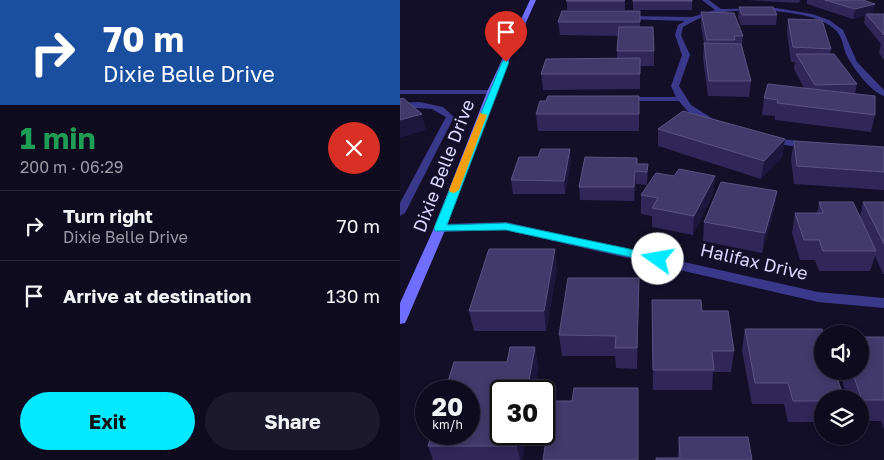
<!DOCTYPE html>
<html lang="en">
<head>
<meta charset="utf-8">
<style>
	:root { --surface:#0e0b1f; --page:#1c192c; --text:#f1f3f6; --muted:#9b9ba4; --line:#2e2b3d; --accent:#03e9ff }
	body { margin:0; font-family:"Golos Text",sans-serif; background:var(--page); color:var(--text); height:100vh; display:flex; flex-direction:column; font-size:19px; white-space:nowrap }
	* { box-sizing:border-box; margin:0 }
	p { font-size:16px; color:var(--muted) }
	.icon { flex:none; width:28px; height:28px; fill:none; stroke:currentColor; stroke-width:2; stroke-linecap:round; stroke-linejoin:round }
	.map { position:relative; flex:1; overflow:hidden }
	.drawer { display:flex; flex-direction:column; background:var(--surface); width:400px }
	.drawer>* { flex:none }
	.hud { background:#1a4fa0; color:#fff; overflow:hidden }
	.fabs { position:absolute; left:414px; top:325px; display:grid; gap:10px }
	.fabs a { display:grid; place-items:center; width:55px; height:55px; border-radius:50%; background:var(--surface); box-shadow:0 2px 8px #0003,0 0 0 1px var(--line); font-size:25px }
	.speed { position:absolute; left:15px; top:380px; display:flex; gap:10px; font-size:25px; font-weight:700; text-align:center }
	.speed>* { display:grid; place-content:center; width:65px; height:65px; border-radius:50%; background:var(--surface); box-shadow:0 2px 8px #0003,0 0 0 1px var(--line); line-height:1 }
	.speed small { font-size:12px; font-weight:400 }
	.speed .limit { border:2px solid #111; border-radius:8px; background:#fff; color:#111 }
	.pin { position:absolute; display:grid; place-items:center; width:42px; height:42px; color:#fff; margin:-51px -21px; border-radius:50% 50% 50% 0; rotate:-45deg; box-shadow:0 0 5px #0007 }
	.pin .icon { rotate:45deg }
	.me { position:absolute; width:55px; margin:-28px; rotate:283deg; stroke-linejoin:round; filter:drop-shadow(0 0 4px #0008) }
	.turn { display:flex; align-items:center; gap:18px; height:105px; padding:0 20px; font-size:22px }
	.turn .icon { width:65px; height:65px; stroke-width:2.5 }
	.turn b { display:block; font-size:35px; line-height:42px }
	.round { display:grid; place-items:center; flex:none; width:52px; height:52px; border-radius:26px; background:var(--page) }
	.headline { display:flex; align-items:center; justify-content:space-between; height:85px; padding:0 20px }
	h1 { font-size:30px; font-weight:700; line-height:38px; color:#1e9e55 }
	.action { display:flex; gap:10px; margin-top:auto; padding:10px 20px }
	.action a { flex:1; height:58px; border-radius:30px; background:var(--accent); color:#111; font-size:20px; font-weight:700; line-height:58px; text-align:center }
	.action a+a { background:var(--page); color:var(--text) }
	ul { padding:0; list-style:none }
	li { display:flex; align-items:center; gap:15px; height:70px; padding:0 20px; border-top:1px solid var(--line) }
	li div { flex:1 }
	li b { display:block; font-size:19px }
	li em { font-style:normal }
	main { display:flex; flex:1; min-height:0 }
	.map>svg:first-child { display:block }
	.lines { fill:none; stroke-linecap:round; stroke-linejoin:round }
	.lane { fill:#3a388a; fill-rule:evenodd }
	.street { fill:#3a388a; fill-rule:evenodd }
	.secondary { fill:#6f6eff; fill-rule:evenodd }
	.wall { fill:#302758 }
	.shaded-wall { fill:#1d163d }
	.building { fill:#423a6a; stroke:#5a5381 }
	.route { fill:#03e9ff; stroke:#0297a6 }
	.slow { fill:#f59e0b }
	.labels { text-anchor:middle; stroke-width:4.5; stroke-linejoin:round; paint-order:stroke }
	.street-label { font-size:18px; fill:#dbd7ff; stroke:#130f29 }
</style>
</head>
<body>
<main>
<section class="drawer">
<div class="hud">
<div class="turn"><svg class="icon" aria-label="right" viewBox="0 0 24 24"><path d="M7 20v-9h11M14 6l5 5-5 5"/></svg><div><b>70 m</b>Dixie Belle Drive</div></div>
</div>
<div class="headline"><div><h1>1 min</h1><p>200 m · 06:29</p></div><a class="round" style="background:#d93025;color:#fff"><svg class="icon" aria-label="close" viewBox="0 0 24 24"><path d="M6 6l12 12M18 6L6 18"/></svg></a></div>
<ul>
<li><svg class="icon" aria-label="right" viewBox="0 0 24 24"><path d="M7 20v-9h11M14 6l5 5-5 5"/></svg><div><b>Turn right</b><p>Dixie Belle Drive</p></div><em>70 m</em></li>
<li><svg class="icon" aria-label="arrive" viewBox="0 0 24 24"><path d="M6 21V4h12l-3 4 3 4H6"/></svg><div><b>Arrive at destination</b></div><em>130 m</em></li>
</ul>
<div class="action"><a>Exit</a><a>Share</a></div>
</section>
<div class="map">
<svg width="484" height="460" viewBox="0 0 484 460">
	<rect width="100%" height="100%" fill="#130f29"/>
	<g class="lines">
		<g class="lane">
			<path d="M302,0H309L321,9L376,8L412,14L429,20L443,30L457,62L484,90V96C471,92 452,67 446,54C443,48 443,39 438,33C419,7 338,8 311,14C301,17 292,22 283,27L281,35L290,55L279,86L291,105L313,119V123C300,124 286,111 279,101H222L221,99L225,97H276L271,86L282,55L275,35L278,25L285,21L227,19L225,18V16L292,17L315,10Z"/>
			<path d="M0,90H91L95,92L91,94H0Z"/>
			<path d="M20,102L43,107L54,117L5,213L0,216V203L46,117L32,109L0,107V103Z"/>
			<path d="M370,138L409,142L414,145L409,148L367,143L365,141Z"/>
		</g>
		<path class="street" d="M106,222L418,292L484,298V308L418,302L106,230L40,232L34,228L40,224Z"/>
		<path class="secondary" d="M130,0H136L95,92L46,228L7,319L5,323L0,324V303L34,228L87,92Z"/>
	</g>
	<g class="wall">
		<rect x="167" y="0" width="58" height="10"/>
		<rect x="233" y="0" width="59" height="10"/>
		<path d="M346,0H400L399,3Z"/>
		<path d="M407,0H463L473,13L470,14H484V60L479,53L481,44L464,23L465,15L453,19L407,4Z"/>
		<path d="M339,7L377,15L376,25H341L338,17Z"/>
		<path d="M240,11V27L254,51V66H240V89L143,90L141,74L217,58L218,36L160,35L158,22Z"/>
		<path d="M301,12L343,36L342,46L351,81L349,97L308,96L303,58L304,43L301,26Z"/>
		<path d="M388,19L431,49L430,54L457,84L455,94L475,115L471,132L375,120V116L362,115L364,98L404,88L394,69L395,62H391L387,32Z"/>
		<path d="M239,96V131H138L136,114Z"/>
		<path d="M258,129L385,139L382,157L361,179L258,146Z"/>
		<path d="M394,141L484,147V190L394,184L391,159Z"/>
		<path d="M170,149L171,162L165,194H113L111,180L138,157Z"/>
		<path d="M237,164H248L247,185L236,184L234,201L180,200L179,187Z"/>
		<path d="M274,176H315L313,194L293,235L252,227V216L241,214V195Z"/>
		<path d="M377,191L374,210L362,253L303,241L304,222Z"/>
		<path d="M419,202L460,217L463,202H484V274H483L475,256L470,271H419L415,260H400L392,233L395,213H417Z"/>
		<path d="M157,269L146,331H74L69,311Z"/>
		<path d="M239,278L237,369L216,368L215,356H162L159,335Z"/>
		<path d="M252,300L302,311L334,351L331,372H313L312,390H253Z"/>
		<path d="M345,329L422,399V422H388L384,404H352L342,350Z"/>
		<path d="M461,337H484V429L481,421H460V399H448L440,374L441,371H460V342Z"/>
		<path d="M110,347H135L138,368L134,391H101V434H127L122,460H33L28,446L32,434H69V391H45L54,362H107Z"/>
		<path d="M279,437L352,460L278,458Z"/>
	</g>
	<g class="shaded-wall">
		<path d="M475,4L473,13L467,15L466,14L465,15L453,19L455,9Z"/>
		<path d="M22,114L26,130L0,138V120Z"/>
		<path d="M385,139L382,157L361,179L364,161Z"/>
		<path d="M170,149L171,162L165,194L164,181Z"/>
		<path d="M235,171L236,184L234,201V187Z"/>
		<path d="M315,176L313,194L293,235L294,216Z"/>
		<path d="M377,191L374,210L362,253L365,233Z"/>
		<path d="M155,249L157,269L146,331L144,311Z"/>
		<path d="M239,278V298L237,369V348Z"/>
		<path d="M135,347L138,368L134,391H127Z"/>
		<path d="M119,434H127L122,460H120L117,446Z"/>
	</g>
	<g class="building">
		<path d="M167,0H225L224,1H166Z"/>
		<rect x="233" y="0" width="59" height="1"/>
		<path d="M425,0H463L475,4L455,9Z"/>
		<path d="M339,7H373L377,15H342Z"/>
		<path d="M162,11H240V22H158Z"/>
		<path d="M301,12L334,13L343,36H334L335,40H307Z"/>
		<path d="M466,14H484V35Z"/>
		<path d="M388,19L422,20L431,49L393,47Z"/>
		<path d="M219,27H253L254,51H217Z"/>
		<path d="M304,43L341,44L351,81H309Z"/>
		<path d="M396,54H434L457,84L415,85Z"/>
		<path d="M240,58V74H141L146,59Z"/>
		<path d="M368,84L475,96V115L377,103L378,100L364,98Z"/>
		<path d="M148,96H239V114H136L140,101H146Z"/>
		<path d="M3,98L22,114L0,120V99Z"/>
		<path d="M283,111L385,139L364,161L258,129Z"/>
		<path d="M394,141L484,147V172L397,166Z"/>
		<path d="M141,149H170L164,181L111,180L119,157H138Z"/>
		<path d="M185,157L237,158V164H248L247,172L235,171L234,187H179Z"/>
		<path d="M279,169L315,176L294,216L252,208L258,198L241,195L256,173L274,176Z"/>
		<path d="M321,182L377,191L365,233L304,222Z"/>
		<path d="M419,202H453L476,251H423L419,240H404L395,213H423Z"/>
		<path d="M463,202H484V244Z"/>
		<path d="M89,249H155L144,311H69Z"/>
		<path d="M168,278H239L237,348H215L216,336L159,335Z"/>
		<path d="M252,300H301L302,311H328L334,351H312L314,370H253Z"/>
		<path d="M345,329H422L423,334H422V371H435L444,399H422V401H393L388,383H355Z"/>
		<path d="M461,337H484V400H462L452,371H460V353H467Z"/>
		<path d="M110,347H135L127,391H101V434H119L117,446H28L32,434H69V391H45L54,362H107Z"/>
		<path d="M174,388H238V460H143L152,401H172Z"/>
		<path d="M279,437H348L352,460H256V458H280Z"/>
	</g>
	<path class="route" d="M106,59L109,62L47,225L106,223L258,255L262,257L264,259L262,262L258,263L106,230L35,231L34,228L102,62Z"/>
	<path class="slow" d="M80,113L87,115L59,190L54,193L50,192L49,190Z"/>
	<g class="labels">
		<g class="street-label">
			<text transform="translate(44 166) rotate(-69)" y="6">Dixie Belle Drive</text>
			<text transform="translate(354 262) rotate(13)" y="6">Halifax Drive</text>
		</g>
	</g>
</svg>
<div class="fabs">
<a><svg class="icon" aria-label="sound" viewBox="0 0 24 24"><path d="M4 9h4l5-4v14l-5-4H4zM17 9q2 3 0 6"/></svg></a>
<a><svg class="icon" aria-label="layers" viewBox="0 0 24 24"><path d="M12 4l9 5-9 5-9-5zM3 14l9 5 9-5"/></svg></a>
</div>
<div class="speed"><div>20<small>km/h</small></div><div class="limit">30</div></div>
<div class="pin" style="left:106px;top:62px;background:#d93025"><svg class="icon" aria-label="arrive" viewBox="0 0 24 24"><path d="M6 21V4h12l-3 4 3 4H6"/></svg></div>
<svg class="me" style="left:258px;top:259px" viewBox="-20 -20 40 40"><circle r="19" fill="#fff"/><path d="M0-13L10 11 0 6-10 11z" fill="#03e9ff"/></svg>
</div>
</main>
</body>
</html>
